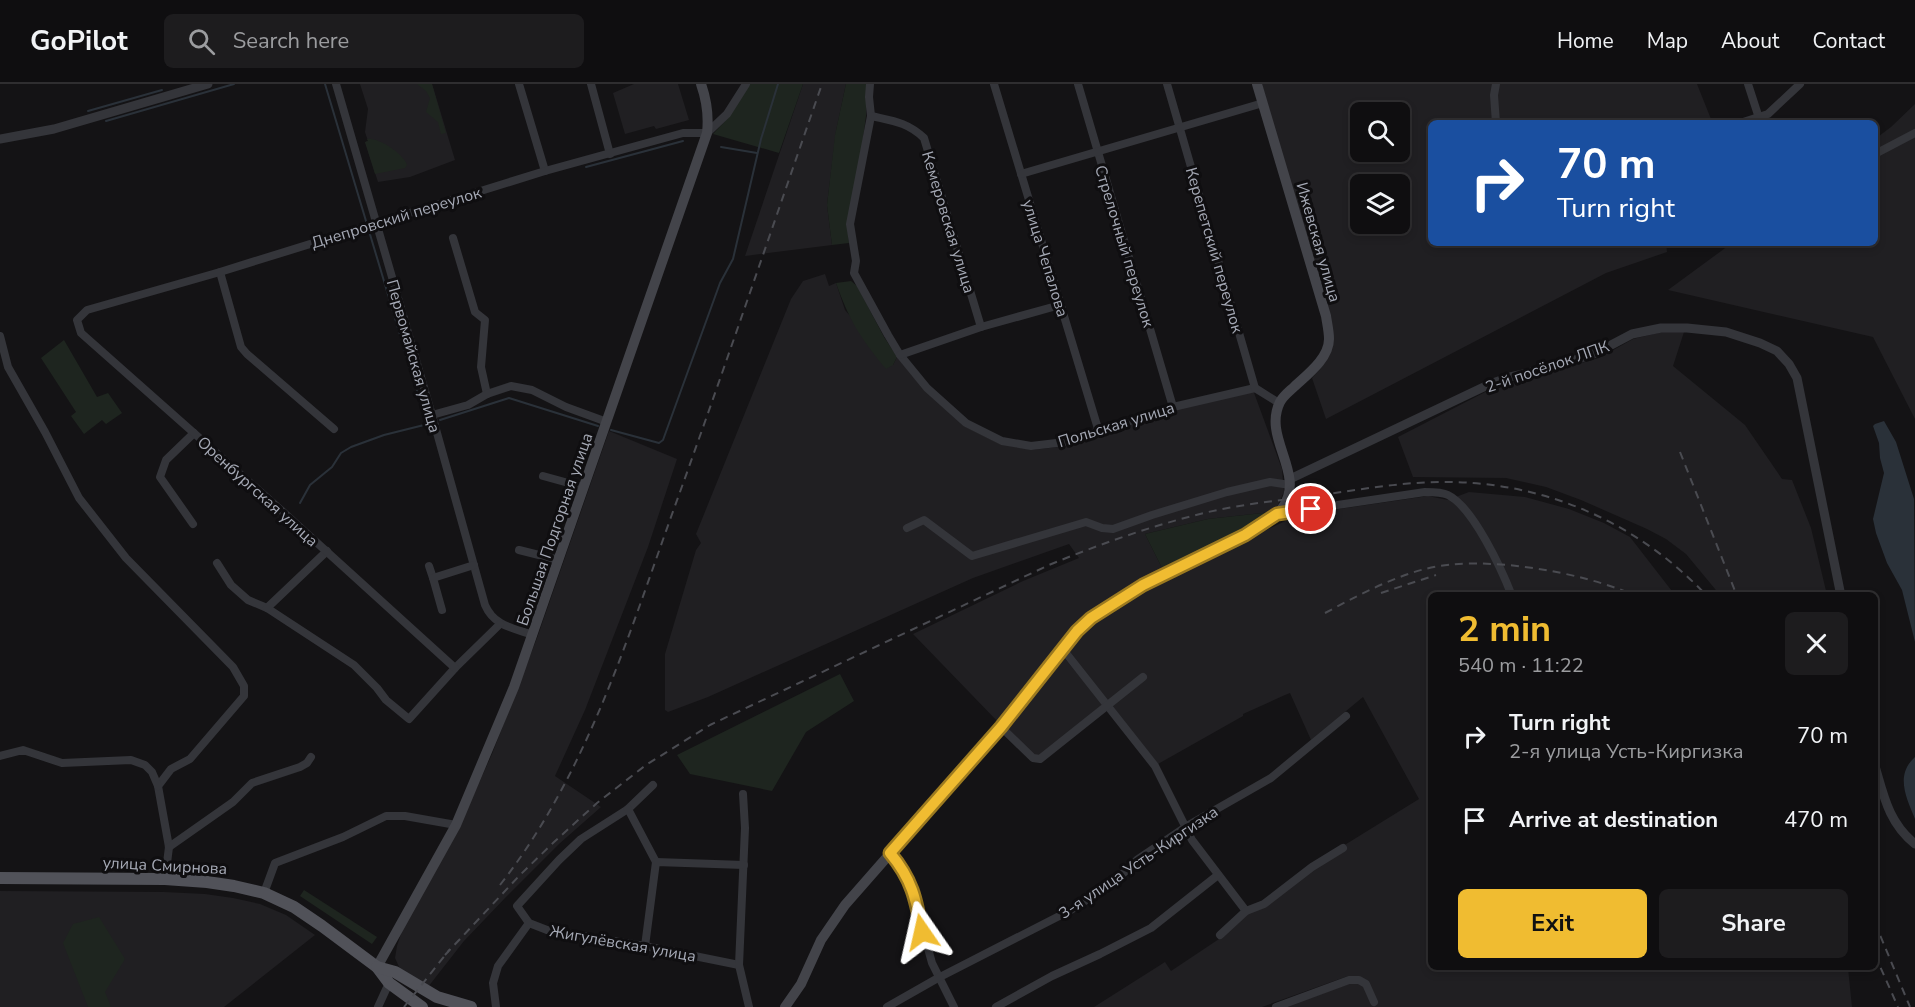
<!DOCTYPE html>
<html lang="en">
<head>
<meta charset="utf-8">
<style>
	:root { --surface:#0f0e10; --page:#1d1c1e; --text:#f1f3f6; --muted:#9b9c9f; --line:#2f2e30; --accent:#f0bc31 }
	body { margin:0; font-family:"Nunito Sans",sans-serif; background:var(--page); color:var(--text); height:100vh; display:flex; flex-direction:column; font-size:22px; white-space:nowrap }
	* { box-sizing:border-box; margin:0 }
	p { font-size:20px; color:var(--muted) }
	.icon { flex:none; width:33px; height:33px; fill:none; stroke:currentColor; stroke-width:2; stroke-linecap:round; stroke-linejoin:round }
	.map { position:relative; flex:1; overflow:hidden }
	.side { position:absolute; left:1428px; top:508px; width:450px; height:378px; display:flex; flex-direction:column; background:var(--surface); border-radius:9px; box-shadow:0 3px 9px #0003,0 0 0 2px var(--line) }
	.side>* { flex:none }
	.banner { position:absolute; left:1428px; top:36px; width:450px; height:126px; border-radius:9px; box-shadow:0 3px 9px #0003,0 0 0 2px var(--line); background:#1a4fa0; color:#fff; overflow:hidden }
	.controls { position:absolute; left:1350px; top:18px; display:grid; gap:12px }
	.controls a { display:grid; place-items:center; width:60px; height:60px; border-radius:9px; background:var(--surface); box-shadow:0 3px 9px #0003,0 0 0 2px var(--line); font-size:30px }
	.pin { position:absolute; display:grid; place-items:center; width:51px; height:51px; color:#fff; margin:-26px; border:3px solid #fff; border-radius:50%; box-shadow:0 2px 6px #0007 }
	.me { position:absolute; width:66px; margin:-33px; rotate:349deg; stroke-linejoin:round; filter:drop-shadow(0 0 4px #0008) }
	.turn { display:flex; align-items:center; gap:21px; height:126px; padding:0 30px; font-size:27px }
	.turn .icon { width:78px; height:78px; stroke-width:2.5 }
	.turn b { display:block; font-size:42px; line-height:51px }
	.round { display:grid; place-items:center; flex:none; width:63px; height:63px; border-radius:9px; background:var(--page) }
	.summary { display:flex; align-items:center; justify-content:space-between; height:102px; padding:0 30px }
	h1 { font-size:36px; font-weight:700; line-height:45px; color:var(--accent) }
	.cta { display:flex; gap:12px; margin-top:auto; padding:12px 30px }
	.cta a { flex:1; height:69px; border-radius:9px; background:var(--accent); color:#111; font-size:24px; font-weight:700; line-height:69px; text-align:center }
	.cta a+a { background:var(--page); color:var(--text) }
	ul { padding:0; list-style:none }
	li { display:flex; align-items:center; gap:18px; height:84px; padding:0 30px }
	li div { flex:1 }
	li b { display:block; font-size:22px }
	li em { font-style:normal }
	header { display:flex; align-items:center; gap:36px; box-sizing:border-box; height:84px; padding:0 30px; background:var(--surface); border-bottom:2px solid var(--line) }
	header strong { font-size:28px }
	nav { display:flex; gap:33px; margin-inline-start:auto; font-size:21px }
	.search { width:420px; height:54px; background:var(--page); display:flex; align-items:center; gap:15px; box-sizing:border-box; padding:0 21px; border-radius:9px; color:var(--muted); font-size:22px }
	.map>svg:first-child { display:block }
	.built { fill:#201f22; fill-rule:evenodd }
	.green { fill:#1e251f }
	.water { fill:#2a3139 }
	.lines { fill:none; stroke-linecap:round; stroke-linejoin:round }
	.stream { stroke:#2a3139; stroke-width:2 }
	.minor { stroke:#34353a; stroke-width:8 }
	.tertiary { stroke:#34353a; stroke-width:9 }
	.secondary { stroke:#43444a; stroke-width:10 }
	.primary { stroke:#515259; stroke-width:12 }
	.rail { stroke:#4a4b51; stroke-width:2; stroke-dasharray:8 6; stroke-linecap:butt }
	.route-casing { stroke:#9c7a20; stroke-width:15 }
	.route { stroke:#f0bc31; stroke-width:10 }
	.labels { text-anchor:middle; stroke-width:6; stroke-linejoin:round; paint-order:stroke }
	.street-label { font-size:16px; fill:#a5a9b5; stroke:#0f0e10 }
</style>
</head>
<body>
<header>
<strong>GoPilot</strong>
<div class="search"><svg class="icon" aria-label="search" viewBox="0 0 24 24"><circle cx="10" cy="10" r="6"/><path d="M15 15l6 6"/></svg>Search here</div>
<nav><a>Home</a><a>Map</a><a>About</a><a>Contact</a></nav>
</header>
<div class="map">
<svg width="1915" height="923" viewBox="0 0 1915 923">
	<rect width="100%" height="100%" fill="#141315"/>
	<g class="built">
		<path d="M360,0H432L455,76L410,93L378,98L365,58L368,57L365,48L368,25Z"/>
		<path d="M634,0H678L689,36L656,45L654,42L625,50L613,9Z"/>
		<path d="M803,0H846L836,47L827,121L832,161L745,172Z"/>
		<path d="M1262,0H1697L1711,35L1696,39H1431V159H1666L1667,168L1606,189L1326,335L1312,294L1320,285L1333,257ZM1360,28H1400V68H1360ZM1360,100H1400V140H1360Z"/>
		<path d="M1915,20V335L1873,253L1668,206L1732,159H1875V55L1891,43Z"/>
		<path d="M825,190L829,202L836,199L845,226L893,281L897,273L925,307L964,342L1000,360L1032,366L1066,362L1174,326L1253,306L1282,385L1284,408L1278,421L1272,428L1208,435L1145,450L1163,486L1094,527L999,639L913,550L1023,497L1079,474L1069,460L973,494L708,613L668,628L665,626V570L696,466L701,459L696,450L791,215L803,197Z"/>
		<path d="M1662,248H1684L1673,282L1745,341L1782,395L1792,396L1811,444L1827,511H1720L1686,470L1666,455L1647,445L1581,416L1546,403L1506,394L1413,393L1398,353L1493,304L1599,274L1633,255Z"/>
		<path d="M609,347L677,375L648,463L585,626L555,692L601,723L559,760L506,813L464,857L428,903L400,885L395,874L397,862L404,841L458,745L492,670L537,554Z"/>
		<path d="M1469,408L1525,413L1569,425L1604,439L1630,453L1675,511L1431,512V884H1848L1852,923H1285L1351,899L1348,892L1262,923H1094L1165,878L1171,887L1222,853L1248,829L1343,762L1419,715L1363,613L1311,656L1290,609L1285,611L1243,630V632L1158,680L1067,564L1080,547L1156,498L1298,431L1428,412L1448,416Z"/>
		<path d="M1062,571L1103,620L1039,673L1034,671L1006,644Z"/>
		<path d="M0,807L164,808L205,810L233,814L260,820L286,831L315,851L224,923H0Z"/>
	</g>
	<g class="green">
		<path d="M417,0H432L446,49L441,50L438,38L426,28L430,14L426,7Z"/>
		<path d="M750,0H803L779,69L713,50L729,33Z"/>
		<path d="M846,0H866V32L860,77L847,140L849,159L832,161L827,121L835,51Z"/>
		<path d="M367,55C378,53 404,70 407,81L405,84L375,90L365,58L368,57Z"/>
		<path d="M851,197L857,202L884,253L897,273L893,281L886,285C861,255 849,236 836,199Z"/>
		<path d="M64,256L97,313L108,309L122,329L106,340L102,336L84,350L71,332L76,328L41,274Z"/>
		<path d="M1272,428L1244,447L1163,486L1145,450L1208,435Z"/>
		<path d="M840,590L854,617L806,648L772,707L690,690L677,671Z"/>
		<path d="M304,806L377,853L372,860L300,812Z"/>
		<path d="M99,833L125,875L105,908L111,923H88L63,859L73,840Z"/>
	</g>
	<g class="water">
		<path d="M1884,337L1896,358L1914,415L1915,558L1902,506L1887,479L1876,449L1873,435L1884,389L1880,374L1879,359L1873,342L1875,340Z"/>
		<path d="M1915,673V735C1906,713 1895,691 1915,673Z"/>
	</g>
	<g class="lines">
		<g class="stream">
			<path d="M325,0L413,294"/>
			<path d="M88,27L162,6"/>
			<path d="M106,37L234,0"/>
			<path d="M721,63L757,69"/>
			<path d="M586,83L683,57"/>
			<path d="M417,307L427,341"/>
			<path d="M440,336L509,314L598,342"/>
			<path d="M611,346L659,359L663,356L720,199L733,175L761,55L778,0"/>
			<path d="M300,419L310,401L332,383L341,369L351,363L384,351L428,340"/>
		</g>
		<g class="minor">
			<path d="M336,0L432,331L485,521C494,542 513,544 533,551"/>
			<path d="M519,0L545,87"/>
			<path d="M591,0L610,70"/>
			<path d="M870,0L869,13L871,32L850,140L856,177L854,189L888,251L900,271L927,304L966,339L1002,357L1031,362L1065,358L1173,323L1255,304"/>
			<path d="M994,0L1099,348"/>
			<path d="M1078,0L1173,323"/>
			<path d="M1167,0L1255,304L1279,319"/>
			<path d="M1496,0L1494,11L1496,39"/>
			<path d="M1748,0L1759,34"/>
			<path d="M871,32C893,37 907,38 924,54L981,243"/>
			<path d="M1740,39L1768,30L1800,0"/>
			<path d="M1875,70L1915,49"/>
			<path d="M1021,90L1263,19"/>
			<path d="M453,154L475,228L485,236L481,283L487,310"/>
			<path d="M220,188L241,263L247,270L334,345"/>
			<path d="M0,252L8,283L45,348L79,414L126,474L233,583L244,602V612L190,675L171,685L158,702L169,763L165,795"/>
			<path d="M900,271L981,243L1060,221"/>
			<path d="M432,331L468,321L487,310L511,302L532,306L566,323L607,338"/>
			<path d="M543,392L583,403"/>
			<path d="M1277,430L1425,408C1432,408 1442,408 1448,411C1473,423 1502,486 1512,512"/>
			<path d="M193,440L160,393L166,376L194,349"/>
			<path d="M907,444L924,436L972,472L1086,438L1102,444L1113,445L1152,431L1227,408L1270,398L1290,401"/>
			<path d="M519,466L559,476"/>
			<path d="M217,479L231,501L248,516L267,524L354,581L377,604L386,616L409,635L455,584L500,540"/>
			<path d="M429,482L433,494"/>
			<path d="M267,524L327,467"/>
			<path d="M442,526L433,494L474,481"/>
			<path d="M1062,564L1155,682L1192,756L1246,827"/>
			<path d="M455,584L282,427L81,249L77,236L87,226L220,188L545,87L683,49H707L727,30L746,0"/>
			<path d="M1001,643L1033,674L1040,675L1143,593"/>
			<path d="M0,672L23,666L62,679L131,676L145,681L152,688L158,702"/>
			<path d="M653,701L628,725L581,755L559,776L517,822L529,839L547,846L645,862L739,881"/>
			<path d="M743,710L745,744L739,881L749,923"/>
			<path d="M628,725L656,778"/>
			<path d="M169,763L233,718L252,699L300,683L307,679L311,673"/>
			<path d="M890,769L904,787L910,799L932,879L954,923"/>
			<path d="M264,809L275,779L343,753L386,732H405L456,741"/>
			<path d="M1220,851L1246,827L1264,820L1312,783L1343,764"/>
			<path d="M645,862L656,778L744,781"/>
			<path d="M378,923L389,899"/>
			<path d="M496,923L493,899L498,882L529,839"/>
			<path d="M887,923L938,894L1071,826L1113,799L1138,775L1187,742L1271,694L1346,632"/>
			<path d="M996,923L1052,892L1100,870L1151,844L1218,791"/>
			<path d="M1276,923L1349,896H1359L1366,900L1374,918"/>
		</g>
		<g class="tertiary">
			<path d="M0,55L54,45L208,0"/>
			<path d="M1290,395L1490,300L1510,293L1554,283L1596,269L1632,250L1661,244H1687L1726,248L1760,259L1777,267L1789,280L1797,294L1841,512"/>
			<path d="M1875,682C1884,713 1889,739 1915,760"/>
		</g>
		<g class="secondary">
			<path d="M377,883L456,741L514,603L707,49C709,31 707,17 701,0"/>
			<path d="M785,923L801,900L821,856L845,821L1001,643L1077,547C1113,514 1158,494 1201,472C1222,462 1271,442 1283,423C1306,389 1262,354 1280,318C1284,311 1290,307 1295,302C1308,290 1329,274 1329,255C1329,247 1327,239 1326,232L1257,0"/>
		</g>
		<g class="primary">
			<path d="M0,794L165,795L207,798L234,802L264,809L294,823L322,842L377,883L389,899L422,923"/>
			<path d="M377,883L395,888L437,913L471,923"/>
		</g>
		<g class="rail">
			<path d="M1680,368L1737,512"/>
			<path d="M1381,509L1436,491"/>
			<path d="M1325,529C1357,512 1390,494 1425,485C1482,470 1583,488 1636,512"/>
			<path d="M500,801C585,692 625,562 671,433C723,289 772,144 822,0"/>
			<path d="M1875,839L1910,923"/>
			<path d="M445,871L520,791L554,758L597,719L646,681L710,641L1049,481C1100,460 1151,442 1204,429C1242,420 1282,416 1321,411C1364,405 1408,397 1452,398C1550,400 1639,440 1707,512"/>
			<path d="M1875,871L1898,923"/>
			<path d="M404,923L450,865"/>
		</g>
	</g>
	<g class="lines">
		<g class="route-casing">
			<path id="route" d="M922,848C916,815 912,795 890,769L1001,643L1077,547L1091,534L1143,501L1245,451L1277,430L1311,425"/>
		</g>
		<use href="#route" class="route"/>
	</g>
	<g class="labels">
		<g class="street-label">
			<text transform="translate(396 133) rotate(-17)" y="6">Днепровский переулок</text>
			<text transform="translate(949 138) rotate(73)" y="6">Кемеровская улица</text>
			<text transform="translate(1319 158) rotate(74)" y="6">Ижевская улица</text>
			<text transform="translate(1125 162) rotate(73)" y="6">Стрелочный переулок</text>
			<text transform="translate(1215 166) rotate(74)" y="6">Керепетский переулок</text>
			<text transform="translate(1046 174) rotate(73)" y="6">улица Чепалова</text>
			<text transform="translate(414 272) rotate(74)" y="6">Первомайская улица</text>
			<text transform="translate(1547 282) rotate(-19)" y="6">2-й посёлок ЛПК</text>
			<text transform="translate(1116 340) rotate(-17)" y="6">Польская улица</text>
			<text transform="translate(258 407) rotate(42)" y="6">Оренбургская улица</text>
			<text transform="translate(554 445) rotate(-71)" y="6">Большая Подгорная улица</text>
			<text transform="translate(1138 778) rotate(-34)" y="6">3-я улица Усть-Киргизка</text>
			<text transform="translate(165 781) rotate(3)" y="6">улица Смирнова</text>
			<text transform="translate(623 859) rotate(10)" y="6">Жигулёвская улица</text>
		</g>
	</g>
</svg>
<div class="controls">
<a><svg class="icon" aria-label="search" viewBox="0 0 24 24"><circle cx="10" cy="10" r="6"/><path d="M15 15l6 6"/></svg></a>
<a><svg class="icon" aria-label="layers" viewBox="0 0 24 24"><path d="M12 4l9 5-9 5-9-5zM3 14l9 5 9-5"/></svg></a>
</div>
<div class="pin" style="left:1311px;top:425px;background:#d93025"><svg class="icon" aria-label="arrive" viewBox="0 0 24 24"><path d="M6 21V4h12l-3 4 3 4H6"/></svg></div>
<svg class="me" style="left:922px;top:848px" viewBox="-20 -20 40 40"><path d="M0-17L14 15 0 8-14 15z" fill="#f0bc31" stroke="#fff" stroke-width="4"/></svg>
<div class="banner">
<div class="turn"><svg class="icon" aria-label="right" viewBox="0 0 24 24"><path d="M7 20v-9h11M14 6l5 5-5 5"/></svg><div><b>70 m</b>Turn right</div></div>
</div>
<section class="side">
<div class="summary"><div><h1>2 min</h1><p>540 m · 11:22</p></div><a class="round"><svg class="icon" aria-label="close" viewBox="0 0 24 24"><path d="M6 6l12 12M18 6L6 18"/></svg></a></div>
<ul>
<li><svg class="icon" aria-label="right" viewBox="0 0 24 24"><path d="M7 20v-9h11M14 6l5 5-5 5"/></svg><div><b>Turn right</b><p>2-я улица Усть-Киргизка</p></div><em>70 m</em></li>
<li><svg class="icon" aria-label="arrive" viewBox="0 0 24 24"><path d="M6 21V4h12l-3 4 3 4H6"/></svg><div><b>Arrive at destination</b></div><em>470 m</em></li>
</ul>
<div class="cta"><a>Exit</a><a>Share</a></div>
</section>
</div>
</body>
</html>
